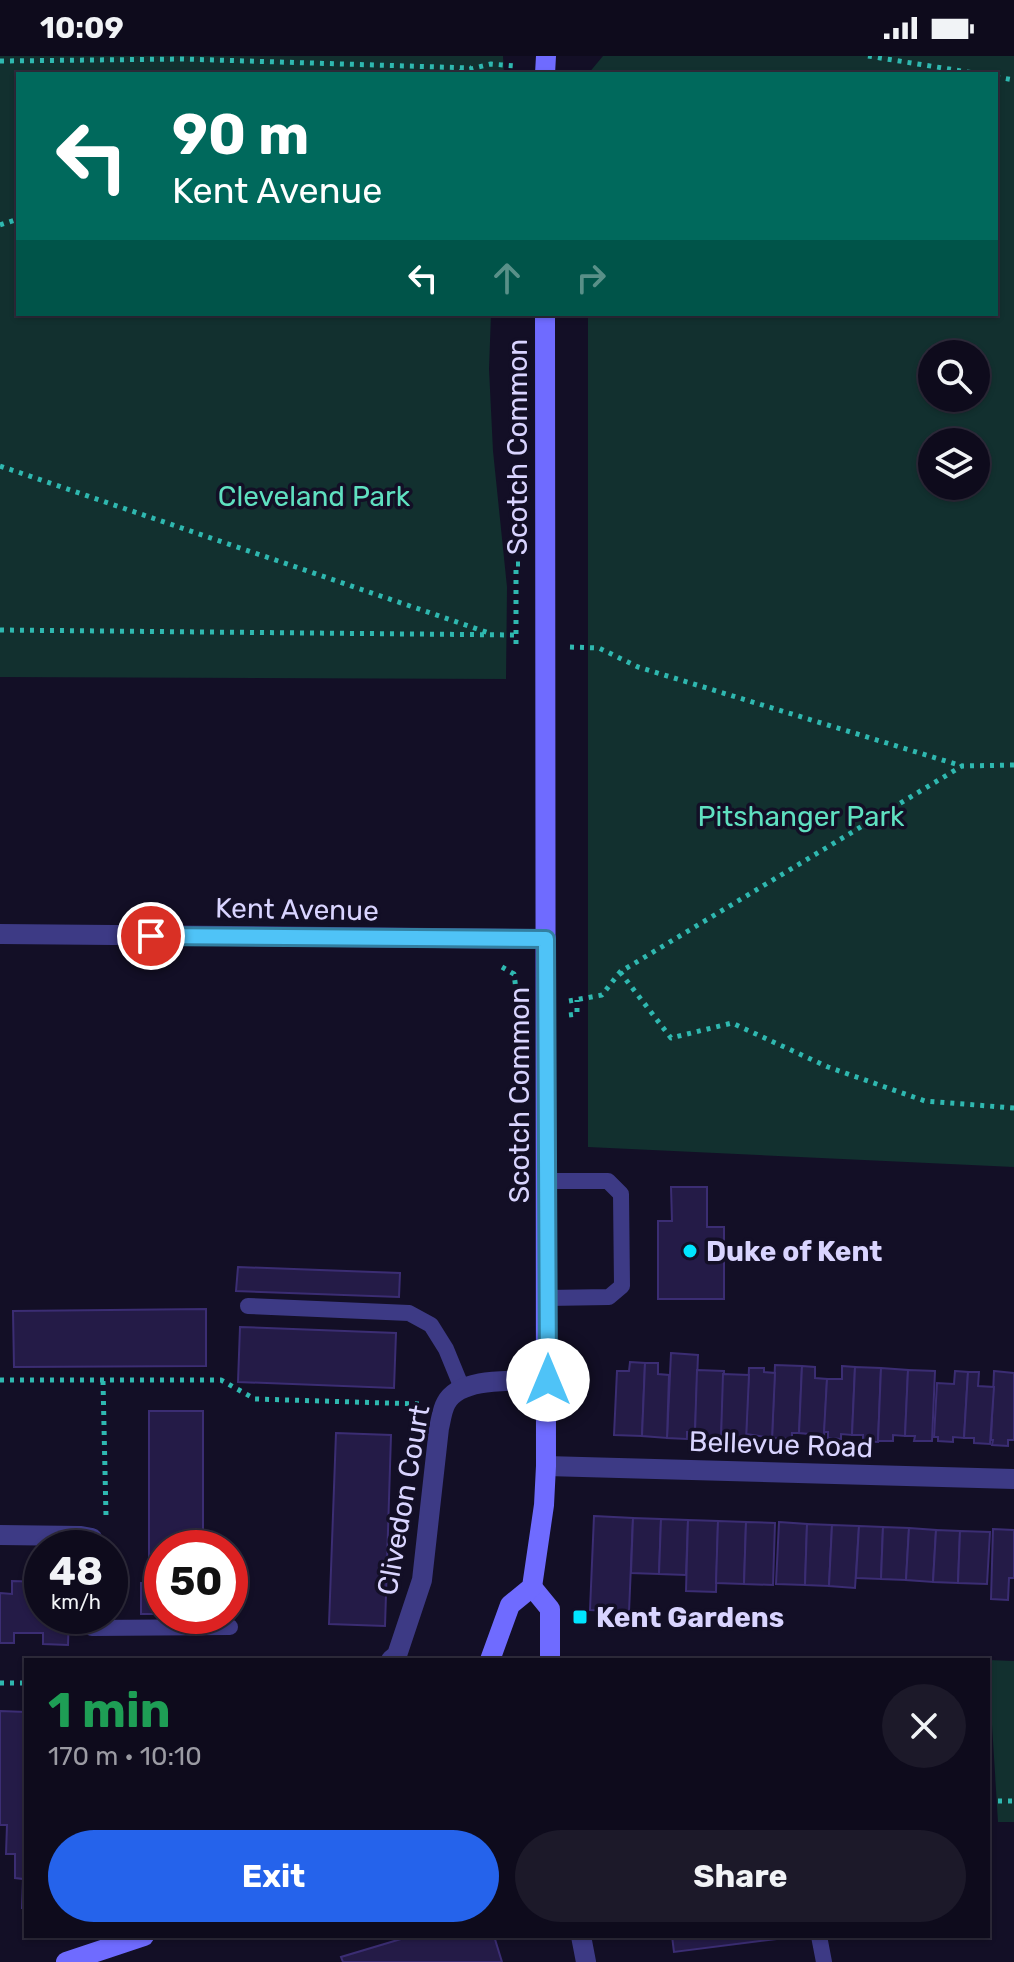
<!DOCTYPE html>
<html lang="en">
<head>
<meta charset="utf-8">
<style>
	:root { --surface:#0e0b1c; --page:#1c1929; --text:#f1f3f6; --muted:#9b9ba3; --line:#2e2b3b; --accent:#2563eb }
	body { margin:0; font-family:Rubik,sans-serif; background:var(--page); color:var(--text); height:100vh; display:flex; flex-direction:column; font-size:30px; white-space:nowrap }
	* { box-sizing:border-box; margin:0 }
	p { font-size:26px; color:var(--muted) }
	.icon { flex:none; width:44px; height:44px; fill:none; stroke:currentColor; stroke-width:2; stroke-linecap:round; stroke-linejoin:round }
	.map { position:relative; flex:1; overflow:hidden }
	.drawer { position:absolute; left:24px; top:1602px; width:966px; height:280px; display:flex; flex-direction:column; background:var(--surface); border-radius:0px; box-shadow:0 2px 6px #0004,0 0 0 2px var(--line) }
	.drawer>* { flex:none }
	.top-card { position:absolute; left:16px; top:16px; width:982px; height:244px; border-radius:0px; box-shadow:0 2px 6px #0004,0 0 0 2px var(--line); background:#00695c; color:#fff; overflow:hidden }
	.buttons { position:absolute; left:918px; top:284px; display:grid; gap:16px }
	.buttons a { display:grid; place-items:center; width:72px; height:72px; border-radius:50%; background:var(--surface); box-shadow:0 2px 6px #0004,0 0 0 2px var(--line); font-size:40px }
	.speed { position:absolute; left:24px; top:1474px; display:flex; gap:16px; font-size:40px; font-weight:700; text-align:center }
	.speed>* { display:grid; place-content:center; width:104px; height:104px; border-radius:50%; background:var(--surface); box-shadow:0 2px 6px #0004,0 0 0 2px var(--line); line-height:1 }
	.speed small { font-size:20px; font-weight:400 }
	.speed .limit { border:12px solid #d22; background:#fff; color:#111 }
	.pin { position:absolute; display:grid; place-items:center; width:68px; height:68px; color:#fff; margin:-34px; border:4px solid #fff; border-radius:50%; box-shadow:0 2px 8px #0007 }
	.me { position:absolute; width:88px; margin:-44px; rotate:0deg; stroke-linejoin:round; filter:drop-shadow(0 0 6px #0008) }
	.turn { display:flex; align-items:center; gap:28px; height:168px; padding:0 24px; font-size:36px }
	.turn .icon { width:104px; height:104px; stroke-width:2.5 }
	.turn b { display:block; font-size:56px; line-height:68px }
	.lanes { display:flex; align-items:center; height:76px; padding:0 24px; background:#0003; justify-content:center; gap:40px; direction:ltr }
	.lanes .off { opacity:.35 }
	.round { display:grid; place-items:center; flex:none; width:84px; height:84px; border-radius:42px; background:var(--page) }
	.head { display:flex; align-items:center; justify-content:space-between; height:136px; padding:0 24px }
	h1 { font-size:48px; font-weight:700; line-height:60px; color:#1e9e55 }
	.cta { display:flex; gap:16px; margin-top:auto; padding:16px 24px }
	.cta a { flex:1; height:92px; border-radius:48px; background:var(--accent); color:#fff; font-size:32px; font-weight:700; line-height:92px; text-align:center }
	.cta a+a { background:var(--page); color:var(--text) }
	.status { display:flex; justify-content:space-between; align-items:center; height:56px; padding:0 40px; background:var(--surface); direction:ltr }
	.status svg { height:22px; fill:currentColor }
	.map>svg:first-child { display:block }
	.green { fill:#12302f; fill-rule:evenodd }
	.building { fill:#241b47; stroke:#3b2d73; stroke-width:2 }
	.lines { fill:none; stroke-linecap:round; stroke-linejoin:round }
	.path { stroke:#2fb8b0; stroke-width:5; stroke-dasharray:4 6; stroke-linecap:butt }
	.service { stroke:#3d3a85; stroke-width:16 }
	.minor { stroke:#3d3a85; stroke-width:20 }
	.tertiary { stroke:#3d3a85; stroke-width:20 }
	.secondary { stroke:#6f6bff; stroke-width:20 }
	.route-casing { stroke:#337fa1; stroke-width:20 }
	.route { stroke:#4fc3f7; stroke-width:14 }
	.poi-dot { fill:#00e5ff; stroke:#130f26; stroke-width:3 }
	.labels { text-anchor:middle; stroke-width:7; stroke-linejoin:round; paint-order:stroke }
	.street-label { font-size:28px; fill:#d9d4ff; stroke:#130f26 }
	.park-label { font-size:28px; fill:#5fe0c0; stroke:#130f26 }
	.poi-label { font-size:28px; font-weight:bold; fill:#d9d4ff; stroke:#130f26; text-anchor:start }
</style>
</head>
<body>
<div class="status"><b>10:09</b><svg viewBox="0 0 49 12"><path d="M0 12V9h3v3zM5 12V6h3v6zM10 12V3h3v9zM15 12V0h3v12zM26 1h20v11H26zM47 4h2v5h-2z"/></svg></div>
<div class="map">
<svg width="1014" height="1906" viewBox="0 0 1014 1906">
	<rect width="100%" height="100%" fill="#130f26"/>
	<g class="green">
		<path d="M0,0H503L504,18H18V258H491L489,313L493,395L507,531L506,623L0,621Z"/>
		<path d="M603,0H1014V1111L588,1091V258H996V18H588ZM932,298H976V342H932ZM932,386H976V430H932Z"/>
		<path d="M988,1604L1014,1605V1766H998Z"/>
	</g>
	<g class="building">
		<path d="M671,1131H707V1171H724V1243H658V1165H672Z"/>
		<path d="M238,1211L400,1217L399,1241L236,1235Z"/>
		<path d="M206,1253V1310L14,1311L13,1255Z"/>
		<path d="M240,1271L396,1277L394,1332L238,1326Z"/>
		<path d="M671,1297L698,1299L695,1376H687V1383L667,1382Z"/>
		<path d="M630,1306L645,1307L642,1380L614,1379L617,1315H629Z"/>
		<path d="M645,1307H658V1318L669,1319L667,1382L642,1380Z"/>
		<path d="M775,1309L802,1310L799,1377H792V1383L772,1382Z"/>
		<path d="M802,1310L815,1311V1322L827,1323L824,1383L809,1382V1378L799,1377Z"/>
		<path d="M842,1310L855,1311L852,1379L841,1378V1383L828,1382V1376H824L827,1323H842Z"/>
		<path d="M855,1311L881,1312L878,1386L863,1385V1379H852Z"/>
		<path d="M749,1312H764V1316L775,1317L772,1382L746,1378Z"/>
		<path d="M881,1312L908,1314L905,1380L893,1379V1385H878Z"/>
		<path d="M697,1314L724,1315L721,1383L705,1382L704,1376H695Z"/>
		<path d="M908,1314L935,1315L932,1385H914L915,1380H905Z"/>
		<path d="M955,1315L968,1316L964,1382L953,1381V1386L938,1385V1381H934L937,1327L954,1328Z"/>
		<path d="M994,1315L1014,1317V1384H1008V1390L992,1389L993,1384H991Z"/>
		<path d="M968,1316H979L978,1330L994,1331L990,1388L974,1387V1382H964Z"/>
		<path d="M723,1318L749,1319L746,1384L721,1383Z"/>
		<path d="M149,1355H203V1492H162V1515H149Z"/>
		<path d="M336,1377L391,1379L385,1570L329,1568Z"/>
		<path d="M594,1460L633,1462L629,1556L590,1554Z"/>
		<path d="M633,1462L661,1463L659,1518L631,1517Z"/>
		<path d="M661,1463L688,1464L686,1519L659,1518Z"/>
		<path d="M688,1464L718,1465L716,1536L686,1535Z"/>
		<path d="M718,1465L746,1466L744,1528L716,1527Z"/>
		<path d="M746,1466L775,1467L773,1529L744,1528Z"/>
		<path d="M779,1466L807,1468L805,1529L776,1528Z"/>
		<path d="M807,1468L832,1469L829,1530L805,1529Z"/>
		<path d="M832,1469L859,1470L855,1532L829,1530Z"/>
		<path d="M859,1470L883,1471L881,1523L856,1522Z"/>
		<path d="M883,1471L909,1472L906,1524L881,1523Z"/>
		<path d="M909,1472L936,1474L933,1526L906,1524Z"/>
		<path d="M993,1473L1014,1474V1522H1009L1008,1544L991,1543Z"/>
		<path d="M936,1474L960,1475L958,1527L933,1526Z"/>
		<path d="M960,1475L990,1476L987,1528L958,1527Z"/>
		<path d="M12,1525L42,1526V1560H69L68,1589L43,1588V1577H14V1587H0V1537L12,1538Z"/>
		<rect x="141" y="1527" width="21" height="31"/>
		<path d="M0,1655L26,1656V1852H22L23,1823L15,1822V1798H6L7,1769H0Z"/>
		<path d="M411,1880H494L502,1906H343L341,1901Z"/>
		<path d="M672,1880H776V1883L674,1896Z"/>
	</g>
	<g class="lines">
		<g class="path">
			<path d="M868,0L980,18"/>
			<path d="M0,5L183,3L471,12"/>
			<path d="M450,18L491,8L516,10"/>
			<path d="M996,21L1014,24"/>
			<path d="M0,169L18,163"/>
			<path d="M0,410L492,578"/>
			<path d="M520,508H516V589H520"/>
			<path d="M0,574L516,579"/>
			<path d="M570,591L599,592L638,611L962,710"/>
			<path d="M502,911L514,918L517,941"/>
			<path d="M620,916L671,982L732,967L828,1011L925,1045L1014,1052"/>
			<path d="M569,945L602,939L620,916L962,710L1014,709"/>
			<path d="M569,959L577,958V944"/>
			<path d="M0,1324H221L255,1343L420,1348"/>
			<path d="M103,1325L106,1460"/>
			<path d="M0,1627H26"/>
			<path d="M988,1745H1014"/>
		</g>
		<g class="service">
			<path d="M547,1242L609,1241L622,1230L621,1138L608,1125H547"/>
			<path d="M248,1250L409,1257L431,1269L446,1293L462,1332"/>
			<path d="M92,1560V1572L230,1571"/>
			<path d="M819,1880L824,1906"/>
		</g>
		<g class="minor">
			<path d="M0,878L546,883"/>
			<path d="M546,1410L1014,1423"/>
			<path d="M0,1479L81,1480L92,1482"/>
			<path d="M391,1604L397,1599L422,1524L439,1372C441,1364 442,1354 446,1347C461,1319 520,1326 548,1324"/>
		</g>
		<path class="tertiary" d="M581,1880L586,1906"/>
		<g class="secondary">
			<path d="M545,18L546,0"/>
			<path d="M532,1531L550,1553V1604"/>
			<path d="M490,1604L510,1549L532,1531L544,1449L546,1410L545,258"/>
			<path d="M66,1906L144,1880"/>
		</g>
	</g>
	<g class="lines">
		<g class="route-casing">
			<path id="route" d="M151,880L546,883L548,1324"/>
		</g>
		<use href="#route" class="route"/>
	</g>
	<g class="poi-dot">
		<circle cx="690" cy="1195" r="8"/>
		<rect x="572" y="1553" width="16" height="16" rx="4"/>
	</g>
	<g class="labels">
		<g class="street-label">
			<text transform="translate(517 391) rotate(-90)" y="10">Scotch Common</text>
			<text transform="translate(297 853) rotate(1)" y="10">Kent Avenue</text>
			<text transform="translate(519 1039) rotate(-90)" y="10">Scotch Common</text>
			<text transform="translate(781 1388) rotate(2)" y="10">Bellevue Road</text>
			<text transform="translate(403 1444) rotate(-80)" y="10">Clivedon Court</text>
		</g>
		<g class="park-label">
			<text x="314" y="450">Cleveland Park</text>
			<text x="801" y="770">Pitshanger Park</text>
		</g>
		<g class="poi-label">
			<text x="706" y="1205">Duke of Kent</text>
			<text x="596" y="1571">Kent Gardens</text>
		</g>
	</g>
</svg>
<div class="buttons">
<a><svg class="icon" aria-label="search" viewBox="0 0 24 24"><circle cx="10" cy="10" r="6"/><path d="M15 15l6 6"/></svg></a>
<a><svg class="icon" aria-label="layers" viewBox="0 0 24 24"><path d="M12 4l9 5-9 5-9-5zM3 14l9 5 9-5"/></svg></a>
</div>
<div class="speed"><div>48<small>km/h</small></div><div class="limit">50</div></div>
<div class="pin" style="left:151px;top:880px;background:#d93025"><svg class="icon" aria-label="arrive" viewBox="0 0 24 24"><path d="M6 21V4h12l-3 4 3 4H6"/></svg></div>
<svg class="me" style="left:548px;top:1324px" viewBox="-20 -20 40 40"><circle r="19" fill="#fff"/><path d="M0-13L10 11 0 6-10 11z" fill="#4fc3f7"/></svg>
<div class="top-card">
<div class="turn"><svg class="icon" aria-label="left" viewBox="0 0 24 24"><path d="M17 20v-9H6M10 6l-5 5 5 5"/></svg><div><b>90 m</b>Kent Avenue</div></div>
<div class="lanes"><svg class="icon" aria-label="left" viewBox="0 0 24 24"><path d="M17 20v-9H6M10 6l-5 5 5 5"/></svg><svg class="icon off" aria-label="ahead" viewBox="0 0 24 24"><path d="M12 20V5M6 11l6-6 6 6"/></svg><svg class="icon off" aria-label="right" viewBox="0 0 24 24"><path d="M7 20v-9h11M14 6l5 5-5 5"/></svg></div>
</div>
<section class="drawer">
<div class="head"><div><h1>1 min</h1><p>170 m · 10:10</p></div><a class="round"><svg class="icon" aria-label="close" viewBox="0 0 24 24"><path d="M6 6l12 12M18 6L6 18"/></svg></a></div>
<div class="cta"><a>Exit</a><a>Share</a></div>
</section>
</div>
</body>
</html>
